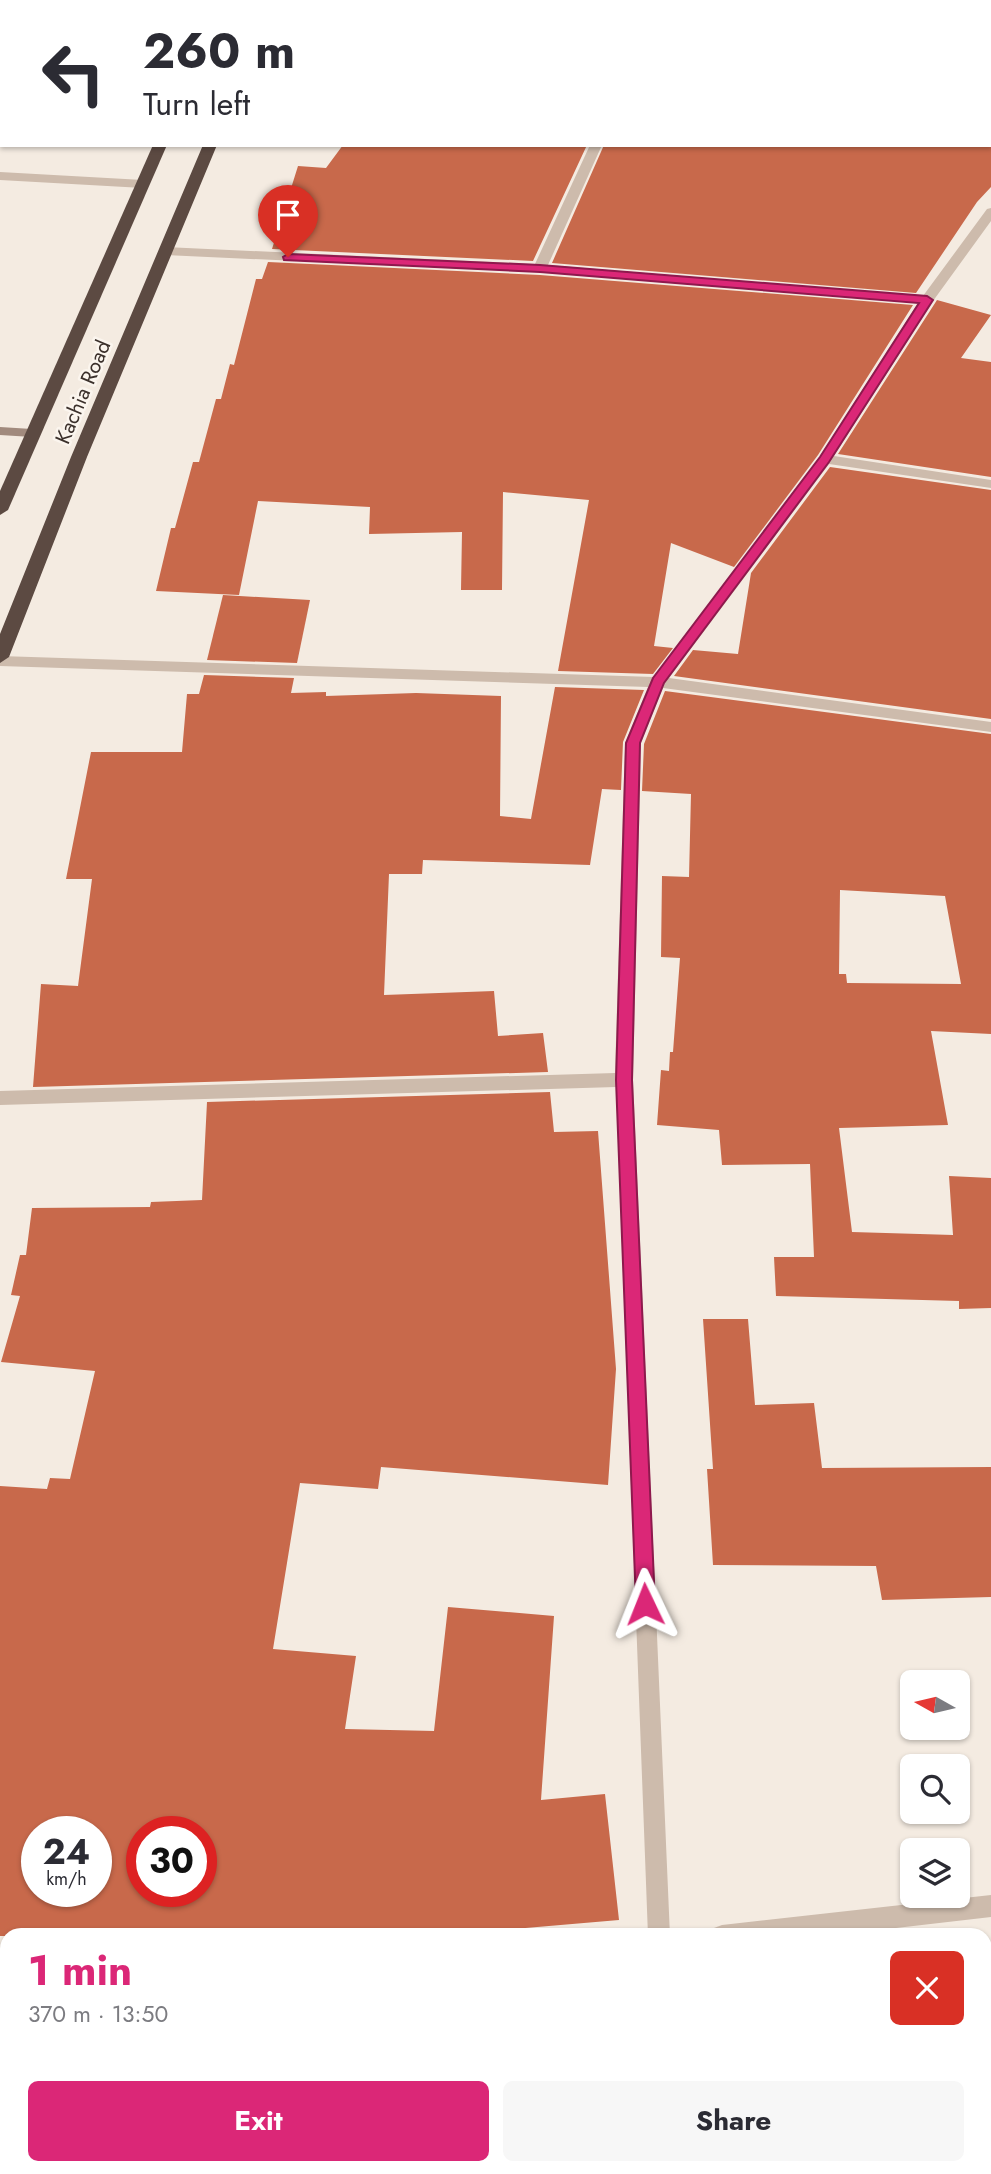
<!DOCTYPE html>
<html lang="en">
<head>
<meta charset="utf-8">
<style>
	:root { --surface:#fff; --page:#f7f7f7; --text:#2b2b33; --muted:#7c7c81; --accent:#db2777 }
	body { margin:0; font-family:Jost,sans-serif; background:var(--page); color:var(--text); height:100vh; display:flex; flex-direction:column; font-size:26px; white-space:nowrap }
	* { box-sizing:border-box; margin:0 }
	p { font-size:23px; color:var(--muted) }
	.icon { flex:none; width:38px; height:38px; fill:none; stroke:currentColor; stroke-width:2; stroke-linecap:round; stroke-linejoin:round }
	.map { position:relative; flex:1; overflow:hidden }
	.panel { position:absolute; left:0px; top:1928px; width:992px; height:247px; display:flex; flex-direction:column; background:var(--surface); border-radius:21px 21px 0 0; box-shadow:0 2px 5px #0004 }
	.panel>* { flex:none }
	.top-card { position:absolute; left:0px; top:0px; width:992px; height:147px; box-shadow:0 2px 5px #0004; background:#fff; color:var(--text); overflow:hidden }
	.needle { width:46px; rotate:278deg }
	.fabs { position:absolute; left:900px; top:1670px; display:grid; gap:14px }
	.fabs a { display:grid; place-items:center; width:70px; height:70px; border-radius:10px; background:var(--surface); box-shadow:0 2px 5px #0004; font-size:35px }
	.speed { position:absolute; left:21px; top:1816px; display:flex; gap:14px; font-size:35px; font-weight:700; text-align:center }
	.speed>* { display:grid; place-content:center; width:91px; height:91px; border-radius:50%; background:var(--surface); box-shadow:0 2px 5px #0004; line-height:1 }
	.speed small { font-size:18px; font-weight:400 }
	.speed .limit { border:10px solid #d22; background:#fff; color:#111 }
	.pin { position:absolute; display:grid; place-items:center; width:60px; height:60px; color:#fff; margin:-72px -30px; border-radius:50% 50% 50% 0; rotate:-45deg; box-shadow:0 0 7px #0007 }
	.pin .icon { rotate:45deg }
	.me { position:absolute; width:77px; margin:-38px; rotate:358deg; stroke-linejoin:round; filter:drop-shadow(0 0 5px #0008) }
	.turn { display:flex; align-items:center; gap:24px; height:147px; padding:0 28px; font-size:32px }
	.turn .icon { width:91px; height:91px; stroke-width:2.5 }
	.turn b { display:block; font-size:49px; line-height:60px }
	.round { display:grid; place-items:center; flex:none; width:74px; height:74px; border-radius:10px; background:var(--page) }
	.overview { display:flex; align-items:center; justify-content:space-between; height:119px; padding:0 28px }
	h1 { font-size:42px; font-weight:700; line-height:52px; color:var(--accent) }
	.button { display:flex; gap:14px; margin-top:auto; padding:14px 28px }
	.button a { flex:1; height:80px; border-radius:10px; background:var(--accent); color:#fff; font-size:28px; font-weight:700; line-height:80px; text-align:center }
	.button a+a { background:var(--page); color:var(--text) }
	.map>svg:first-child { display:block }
	.building { fill:#c8694b; fill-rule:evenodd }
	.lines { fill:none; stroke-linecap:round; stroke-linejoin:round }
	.street { fill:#cdbbac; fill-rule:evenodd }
	.secondary { fill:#a18a7d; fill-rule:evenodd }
	.highway { fill:#5c4a42; fill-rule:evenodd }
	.route { fill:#db2777; stroke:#8e194d; stroke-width:2 }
	.labels { text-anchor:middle; stroke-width:5; stroke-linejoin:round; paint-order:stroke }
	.far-street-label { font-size:21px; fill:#3b302b; stroke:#fbf5ee }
</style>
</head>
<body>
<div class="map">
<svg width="991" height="2174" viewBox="0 0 991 2174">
	<rect width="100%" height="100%" fill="#f4ebe1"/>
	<g class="building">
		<path d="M343,145H587L533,261L272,249L298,166L326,168Z"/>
		<path d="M604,145H991V187L977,202L916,293L552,263Z"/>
		<path d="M268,262L540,275L913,305L818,455L734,567L671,543L654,646L673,648L653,674L558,671L589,500L503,492L502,590H461L462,532L369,534L370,507L258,501L239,595L156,591L171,528H175L193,462H199L216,399H221L230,364L234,365L256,279H262Z"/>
		<path d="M937,300L991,315L961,358L991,362V477L838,454Z"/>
		<path d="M830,467L991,490V719L674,676L693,650L738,654L751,573Z"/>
		<path d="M223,595L310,600L297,663L207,660Z"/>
		<path d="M204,675L294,678L291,693L326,692V696L416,693L501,696L500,816L531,819L555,687L644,690L623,742L621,790L602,789L590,865L423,860L422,874H389L384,995L494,991L498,1036L543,1033L548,1072L33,1087L41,984L78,986L92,879H66L91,752H182L187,694H199Z"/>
		<path d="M665,691L991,734V1034L931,1031L948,1125L839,1128L852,1232L953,1235L949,1176L991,1178V1308L959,1309V1301L776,1296L774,1257H814L810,1164L722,1165L719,1130L657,1125L661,1070L669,1071L670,1052H673L680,958L661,957L662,876L689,877L691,794L642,791L644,744ZM840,890L945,896L961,984L847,983L846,974H839Z"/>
		<path d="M550,1092L554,1132L598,1131L616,1369L608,1485L381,1467L378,1489L300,1483L273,1649L356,1656L345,1729L434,1731L448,1607L554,1616L541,1800L605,1794L619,1920L430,1936H0V1486L47,1489L50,1478L70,1479L95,1371L1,1362L20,1296L11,1295L20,1255H26L32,1208L150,1207L151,1202L202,1200L207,1102ZM37,1832H96V1892H37ZM142,1832H201V1892H142Z"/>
		<path d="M703,1319H748L755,1405L814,1403L822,1468L991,1467V1597L882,1600L876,1566L713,1565L707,1469H713Z"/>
	</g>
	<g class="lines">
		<g class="street">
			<path d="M656,0H668L656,2Z"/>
			<path d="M886,0H900L901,2H888Z"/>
			<rect x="990" y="36" width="1" height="6"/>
			<path d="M590,145H602L548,265L923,296L987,209L991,208V221L933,301L834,456L991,480V488L829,464L669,678L991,722V732L663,688L641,743L633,1080L670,1936H648L616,1087L0,1105V1091L615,1073L625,743L648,687L0,666V656L654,677L820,456L918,303L540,272L165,255L159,251L165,247L535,264Z"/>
			<path d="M0,172L143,180L149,184L143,188L0,180Z"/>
			<path d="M991,1895V1917L827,1936H711L714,1928L722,1925Z"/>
			<rect x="0" y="1971" width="7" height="22"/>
			<path d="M639,2168H663L662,2174H638Z"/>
		</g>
		<path class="secondary" d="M0,427L32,429L39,433L32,437L0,435Z"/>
		<g class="highway">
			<path d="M218,0H232L217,2Z"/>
			<path d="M264,0H278L263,2Z"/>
			<path d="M153,145H167L8,510L0,515V491Z"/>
			<path d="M203,145H217L87,457L9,657L0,663V634L71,457Z"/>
		</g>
	</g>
	<path class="route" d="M288,254L540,265L927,296L933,300L829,462L664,683L640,743L632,1080L655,1604L652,1610L645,1613L639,1610L636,1604L616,1080L626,743L653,678L820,457L919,303L540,272L284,260L283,257Z"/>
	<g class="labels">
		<g class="far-street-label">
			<text transform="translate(83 392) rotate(-67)" y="7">Kachia Road</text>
		</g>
	</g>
</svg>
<div class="fabs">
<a><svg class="needle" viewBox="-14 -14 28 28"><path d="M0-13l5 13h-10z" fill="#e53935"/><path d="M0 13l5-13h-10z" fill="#7c7c81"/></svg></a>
<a><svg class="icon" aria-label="search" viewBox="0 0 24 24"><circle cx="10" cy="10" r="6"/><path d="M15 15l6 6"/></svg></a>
<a><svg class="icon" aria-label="layers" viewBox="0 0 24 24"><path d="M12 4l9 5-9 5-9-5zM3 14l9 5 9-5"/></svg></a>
</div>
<div class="speed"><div>24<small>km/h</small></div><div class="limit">30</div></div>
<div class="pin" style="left:288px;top:257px;background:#d93025"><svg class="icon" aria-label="arrive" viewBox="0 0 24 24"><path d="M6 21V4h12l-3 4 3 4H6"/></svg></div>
<svg class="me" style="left:645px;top:1604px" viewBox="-20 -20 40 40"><path d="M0-17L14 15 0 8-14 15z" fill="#db2777" stroke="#fff" stroke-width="4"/></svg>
<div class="top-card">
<div class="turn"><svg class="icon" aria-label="left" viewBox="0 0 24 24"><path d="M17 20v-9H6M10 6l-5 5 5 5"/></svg><div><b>260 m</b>Turn left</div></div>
</div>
<section class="panel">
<div class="overview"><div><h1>1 min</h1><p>370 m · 13:50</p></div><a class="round" style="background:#d93025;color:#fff"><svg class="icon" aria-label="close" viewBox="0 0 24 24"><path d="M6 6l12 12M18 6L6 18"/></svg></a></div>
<div class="button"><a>Exit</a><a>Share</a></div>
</section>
</div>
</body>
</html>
